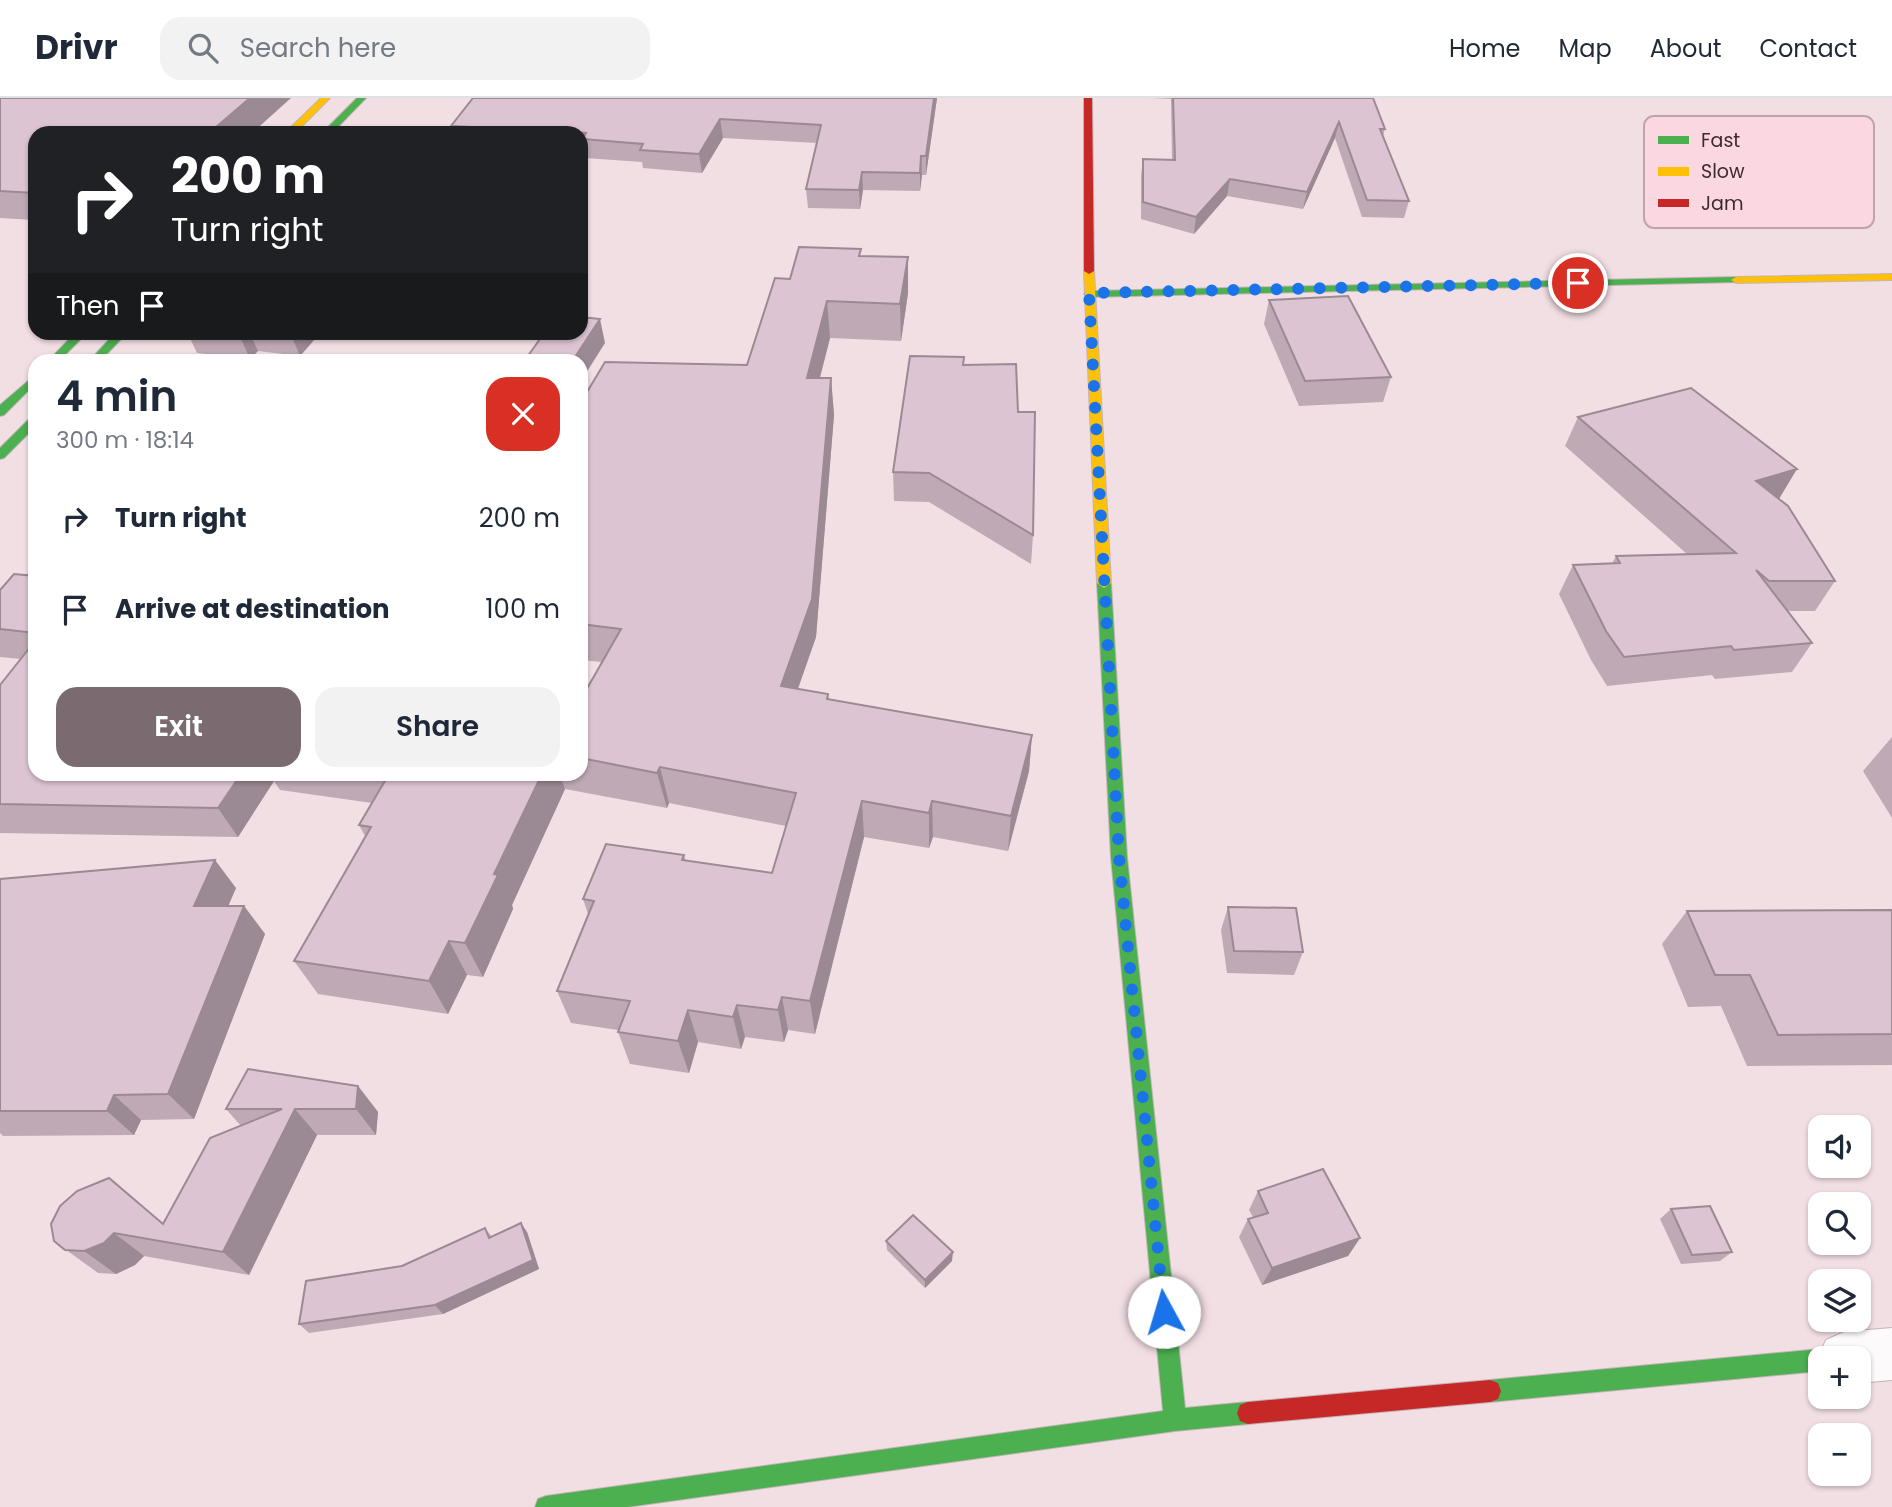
<!DOCTYPE html>
<html lang="en">
<head>
<meta charset="utf-8">
<style>
	:root { --surface:#fff; --page:#f2f2f3; --text:#1f2937; --muted:#747a83; --line:#e0e1e3; --accent:#7b6a6f }
	body { margin:0; font-family:Poppins,sans-serif; background:var(--page); color:var(--text); height:100vh; display:flex; flex-direction:column; font-size:26px; white-space:nowrap }
	* { box-sizing:border-box; margin:0 }
	p { font-size:23px; color:var(--muted) }
	.icon { flex:none; width:38px; height:38px; fill:none; stroke:currentColor; stroke-width:2; stroke-linecap:round; stroke-linejoin:round }
	.map { position:relative; flex:1; overflow:hidden }
	.details { position:absolute; left:28px; top:256px; width:560px; height:427px; display:flex; flex-direction:column; background:var(--surface); border-radius:21px; box-shadow:0 2px 5px #0004 }
	.details>* { flex:none }
	.hud { position:absolute; left:28px; top:28px; width:560px; height:214px; border-radius:21px; box-shadow:0 2px 5px #0004; background:#202124; color:#fff; overflow:hidden }
	.fabs { position:absolute; left:1808px; top:1017px; display:grid; gap:14px }
	.fabs a { display:grid; place-items:center; width:63px; height:63px; border-radius:14px; background:var(--surface); box-shadow:0 2px 5px #0004; font-size:35px }
	.pin { position:absolute; display:grid; place-items:center; width:60px; height:60px; color:#fff; margin:-30px; border:4px solid #fff; border-radius:50%; box-shadow:0 2px 7px #0007 }
	.me { position:absolute; width:77px; margin:-38px; rotate:354deg; stroke-linejoin:round; filter:drop-shadow(0 0 5px #0008) }
	.turn { display:flex; align-items:center; gap:24px; height:147px; padding:0 28px; font-size:32px }
	.turn .icon { width:91px; height:91px; stroke-width:2.5 }
	.turn b { display:block; font-size:49px; line-height:60px }
	.then { display:flex; align-items:center; height:66px; padding:0 28px; background:#0003; gap:14px; font-size:26px }
	.round { display:grid; place-items:center; flex:none; width:74px; height:74px; border-radius:21px; background:var(--page) }
	.head { display:flex; align-items:center; justify-content:space-between; height:119px; padding:0 28px }
	h1 { font-size:42px; font-weight:600; line-height:52px }
	.button { display:flex; gap:14px; margin-top:auto; padding:14px 28px }
	.button a { flex:1; height:80px; border-radius:21px; background:var(--accent); color:#fff; font-size:28px; font-weight:600; line-height:80px; text-align:center }
	.button a+a { background:var(--page); color:var(--text) }
	ul { padding:0; list-style:none }
	li { display:flex; align-items:center; gap:21px; height:91px; padding:0 28px }
	li div { flex:1 }
	li b { display:block; font-size:26px }
	li em { font-style:normal }
	header { display:flex; align-items:center; gap:42px; box-sizing:border-box; height:98px; padding:0 35px; background:var(--surface); border-bottom:2px solid var(--line) }
	header strong { font-size:33px }
	nav { display:flex; gap:38px; margin-inline-start:auto; font-size:24px }
	.search { width:490px; height:63px; background:var(--page); display:flex; align-items:center; gap:18px; box-sizing:border-box; padding:0 24px; border-radius:21px; color:var(--muted); font-size:26px }
	.map>svg:first-child { display:block }
	.lines { fill:none; stroke-linecap:round; stroke-linejoin:round }
	.street-casing { stroke:#c4b4b9; stroke-width:2 }
	.fast-casing { stroke:#c4b4b9; stroke-width:2 }
	.slow-casing { stroke:#c4b4b9; stroke-width:2 }
	.jam-casing { stroke:#c4b4b9; stroke-width:2 }
	.street { fill:#fdfafb; fill-rule:evenodd }
	.fast { fill:#4caf50; fill-rule:evenodd }
	.slow { fill:#ffc107; fill-rule:evenodd }
	.jam { fill:#c62828; fill-rule:evenodd }
	.wall { fill:#bea9b5 }
	.shaded-wall { fill:#9b8993 }
	.building { fill:#ddc4d2; stroke:#9b8993; stroke-width:2 }
	.route { stroke:#1a73e8; stroke-width:12; stroke-dasharray:0 21.6 }
	.key { fill:#fad7e1; stroke:#c1a3ac; stroke-width:2 }
	.key-label { font-size:19px; fill:#3b2b30 }
</style>
</head>
<body>
<header>
<strong>Drivr</strong>
<div class="search"><svg class="icon" aria-label="search" viewBox="0 0 24 24"><circle cx="10" cy="10" r="6"/><path d="M15 15l6 6"/></svg>Search here</div>
<nav><a>Home</a><a>Map</a><a>About</a><a>Contact</a></nav>
</header>
<div class="map">
<svg width="1892" height="1409" viewBox="0 0 1892 1409">
	<rect width="100%" height="100%" fill="#f2dfe4"/>
	<g class="lines">
		<g class="street-casing">
			<path id="street" d="M1892,1230V1282L1858,1285V1260H1820V1264L1818,1260L1826,1242L1844,1234Z"/>
		</g>
		<g class="fast-casing">
			<g id="fast">
				<path d="M357,0H366L332,35H322Z"/>
				<path d="M1736,179L1740,180V184L1089,199L1084,196L1089,193Z"/>
				<path d="M76,234H88L60,262H49Z"/>
				<path d="M116,234H128L101,262H90Z"/>
				<path d="M35,277V286L4,317L0,318V307Z"/>
				<path d="M35,318V329L4,360L0,361V350L31,319Z"/>
				<path d="M1104,480L1111,485L1127,759L1185,1310L1248,1304L1256,1307L1259,1315L1256,1323L1248,1326L1175,1333L627,1409H535L538,1401L546,1398L1163,1313L1111,759L1097,485Z"/>
				<path d="M1820,1251L1827,1255L1830,1260H1820V1273L1490,1304L1482,1301L1479,1293L1482,1285L1490,1282Z"/>
			</g>
		</g>
		<g class="slow-casing">
			<g id="slow">
				<path d="M321,0H330L295,35H285Z"/>
				<path d="M1089,170L1094,173L1111,485L1104,490L1097,485L1084,173Z"/>
				<path d="M1892,176V182L1736,185L1731,182L1736,179Z"/>
			</g>
		</g>
		<g class="jam-casing">
			<g id="jam">
				<path d="M1084,0H1092L1094,173L1089,176L1084,173Z"/>
				<path d="M1490,1282L1498,1285L1501,1293L1498,1301L1490,1304L1248,1326L1240,1323L1237,1315L1240,1307L1248,1304Z"/>
			</g>
		</g>
		<use href="#street" class="street"/>
		<use href="#fast" class="fast"/>
		<use href="#slow" class="slow"/>
		<use href="#jam" class="jam"/>
	</g>
	<g class="wall">
		<path d="M0,0L35,35V122L0,120Z"/>
		<path d="M473,0H937L926,77H922L920,93L863,92L860,111L808,110L806,91L817,45L723,40L702,75L643,70L642,64L585,60L584,53H581V35H453L451,28Z"/>
		<path d="M1151,0H1373L1385,31L1383,38L1409,103L1404,120L1362,119L1335,40L1303,111L1227,98L1194,136L1141,121V78L1143,61L1172,62L1171,1Z"/>
		<path d="M861,158L908,195L901,243L830,240L820,280H831L834,317L816,539L798,591L828,596L829,601L1032,637L1029,673L1008,753L933,739L929,750L864,739L815,936L788,932L784,944L745,939L741,951L698,944L689,975L630,966L618,934V932L571,925L557,893L588,816L583,801L684,757L686,763L772,775L786,728L669,705L667,710L565,691L512,807L513,811L483,879L467,877L448,916L318,896L294,863L365,738L359,727L372,705L280,692L274,683L238,739L0,735V587L21,561L0,559V492L35,478V676H581V601L602,564L581,562V304L747,267L790,181Z"/>
		<path d="M1269,202L1391,279L1383,304L1299,308L1264,226Z"/>
		<path d="M187,234H321L300,258L258,253L250,261L197,255Z"/>
		<path d="M964,267L1018,314L1033,437L1031,466L929,404L894,403L893,374Z"/>
		<path d="M1578,319L1779,401L1835,483L1815,513H1788L1812,545L1792,574L1715,581L1712,577L1607,588L1591,562L1559,496L1573,467L1612,466L1616,458L1687,456L1565,348Z"/>
		<path d="M1892,639V720L1863,673Z"/>
		<path d="M0,781L236,790L228,808H244L265,836L194,1021L141,1022L134,1037L3,1038L0,1035Z"/>
		<path d="M1228,809L1303,854L1294,877L1227,875L1221,832Z"/>
		<path d="M1892,812V967L1747,968L1721,908L1688,909L1662,846L1687,813Z"/>
		<path d="M358,988L378,1014L376,1037H317L249,1177L144,1158L135,1167L116,1176L98,1175L54,1143L163,1125L241,1028L226,1011Z"/>
		<path d="M1258,1093L1360,1140L1348,1158L1262,1187L1239,1139L1248,1121L1253,1119L1249,1112Z"/>
		<path d="M1671,1111L1732,1154L1720,1163L1681,1166L1660,1121Z"/>
		<path d="M485,1130L492,1139L527,1134L539,1171L443,1216L309,1235L299,1226L402,1168Z"/>
		<path d="M886,1143L952,1163L925,1190L887,1152Z"/>
	</g>
	<g class="shaded-wall">
		<path d="M250,0H291L252,35H209Z"/>
		<path d="M934,0H937L926,77V58Z"/>
		<path d="M720,21L723,40L702,75L699,56Z"/>
		<path d="M1339,24L1335,40L1303,111L1307,94Z"/>
		<path d="M921,58L922,77L920,93V75Z"/>
		<path d="M862,74L863,92L860,111L859,92Z"/>
		<path d="M1230,81L1227,98L1194,136L1196,119Z"/>
		<path d="M908,159V195L901,243L900,206Z"/>
		<path d="M827,203L830,240L810,317L807,280Z"/>
		<path d="M600,221L605,245L581,283V262H573Z"/>
		<path d="M238,234H249L258,253L250,261Z"/>
		<path d="M290,234H321L300,258Z"/>
		<path d="M831,280L834,317L816,539L786,624L781,588Z"/>
		<path d="M1797,371L1779,401L1756,383Z"/>
		<path d="M1032,637L1029,673L1008,753L1011,718Z"/>
		<path d="M660,669L669,705L667,710L657,675Z"/>
		<path d="M241,676H270L274,683L238,739L218,710Z"/>
		<path d="M542,676H559L565,691L512,807L513,811L483,879L465,845L494,776Z"/>
		<path d="M862,703L864,739L815,936L810,903Z"/>
		<path d="M932,703L933,739L929,750V715Z"/>
		<path d="M215,762L236,790L216,836L194,808Z"/>
		<path d="M244,808L265,836L194,1021L168,996Z"/>
		<path d="M449,843L467,877L448,916L429,883Z"/>
		<path d="M782,899L788,932L784,944L778,912Z"/>
		<path d="M737,907L745,939L741,951L733,919Z"/>
		<path d="M688,912L698,944L689,975L678,943Z"/>
		<path d="M358,988L378,1014L376,1037L356,1011Z"/>
		<path d="M114,997L141,1022L134,1037L107,1013Z"/>
		<path d="M295,1011L317,1037L249,1177L223,1154Z"/>
		<path d="M521,1125L527,1134L539,1171L443,1216L435,1207Z"/>
		<path d="M114,1135L144,1158L135,1167L116,1176L84,1153Z"/>
		<path d="M1360,1140L1348,1158L1262,1187L1272,1170Z"/>
		<path d="M953,1154L952,1163L925,1190V1182Z"/>
	</g>
	<g class="building">
		<path d="M0,0H250L209,35H35V95L0,93Z"/>
		<path d="M473,0H934L926,58H921L920,75L862,74L859,92L806,91L821,27L720,21L699,56L640,52L643,46L582,41L586,35L451,28Z"/>
		<path d="M1173,0H1373L1385,31H1380L1409,103L1367,102L1339,24L1307,94L1230,81L1196,119L1143,104V61L1175,62Z"/>
		<path d="M799,149L861,151L859,158L908,159L900,206L827,203L807,280H831L812,501L781,588L828,596L827,601L1032,637L1011,718L932,703L929,715L862,703L810,903L782,899L778,912L737,907L733,919L688,912L678,943L618,934L630,903L557,893L594,803L583,801L606,746L684,757L682,762L772,775L796,695L660,669L657,675L581,660V601L621,531L581,526V304L605,264L747,267L775,180L790,181Z"/>
		<path d="M1348,198L1391,279L1305,283L1269,202Z"/>
		<path d="M581,219L600,221L573,262H525L545,234H581Z"/>
		<path d="M910,258L964,259L963,267L1016,266L1018,314H1035L1033,437L929,375L893,374Z"/>
		<path d="M1691,290L1797,371L1756,383L1788,408L1835,483H1769L1756,472L1812,545L1734,552L1731,548L1624,559L1606,533L1573,467L1620,465L1616,458L1736,455L1578,319Z"/>
		<path d="M14,476L35,478V535L0,531V492Z"/>
		<path d="M35,543V676H241L218,710L0,706V587Z"/>
		<path d="M389,676H542L494,776L498,777L465,845L449,843L429,883L294,863L371,729L359,727Z"/>
		<path d="M215,762L194,808H244L168,996L114,997L107,1013H0V781Z"/>
		<path d="M1228,809L1296,810L1303,854L1234,853Z"/>
		<path d="M1892,812V936L1778,937L1750,877H1715L1687,813Z"/>
		<path d="M248,971L358,988L356,1011H295L223,1154L114,1135L104,1145L84,1153L65,1152L54,1143L51,1126L60,1108L77,1093L109,1080L163,1126L210,1040L282,1011H226Z"/>
		<path d="M1323,1071L1360,1140L1272,1170L1248,1121L1268,1115L1258,1093Z"/>
		<path d="M1710,1108L1732,1154L1692,1157L1671,1111Z"/>
		<path d="M913,1117L953,1154L925,1182L886,1143Z"/>
		<path d="M521,1125L533,1162L435,1207L299,1226L306,1183L402,1168L485,1130L489,1140Z"/>
	</g>
	<g class="lines">
		<path class="route" d="M1164,1214L1119,759L1089,195L1578,185"/>
	</g>
	<rect x="1644" y="18" width="230" height="112" rx="10" class="key"/>
	<rect x="1658" y="38" width="31" height="8" fill="#4caf50"/>
	<rect x="1658" y="69" width="31" height="9" fill="#ffc107"/>
	<rect x="1658" y="101" width="31" height="8" fill="#c62828"/>
	<g class="key-label">
		<text x="1701" y="49">Fast</text>
		<text x="1701" y="80">Slow</text>
		<text x="1701" y="112">Jam</text>
	</g>
</svg>
<div class="fabs">
<a><svg class="icon" aria-label="sound" viewBox="0 0 24 24"><path d="M4 9h4l5-4v14l-5-4H4zM17 9q2 3 0 6"/></svg></a>
<a><svg class="icon" aria-label="search" viewBox="0 0 24 24"><circle cx="10" cy="10" r="6"/><path d="M15 15l6 6"/></svg></a>
<a><svg class="icon" aria-label="layers" viewBox="0 0 24 24"><path d="M12 4l9 5-9 5-9-5zM3 14l9 5 9-5"/></svg></a>
<a>+</a>
<a>−</a>
</div>
<div class="pin" style="left:1578px;top:185px;background:#d93025"><svg class="icon" aria-label="arrive" viewBox="0 0 24 24"><path d="M6 21V4h12l-3 4 3 4H6"/></svg></div>
<svg class="me" style="left:1164px;top:1214px" viewBox="-20 -20 40 40"><circle r="19" fill="#fff"/><path d="M0-13L10 11 0 6-10 11z" fill="#1a73e8"/></svg>
<div class="hud">
<div class="turn"><svg class="icon" aria-label="right" viewBox="0 0 24 24"><path d="M7 20v-9h11M14 6l5 5-5 5"/></svg><div><b>200 m</b>Turn right</div></div>
<div class="then">Then<svg class="icon" aria-label="arrive" viewBox="0 0 24 24"><path d="M6 21V4h12l-3 4 3 4H6"/></svg></div>
</div>
<section class="details">
<div class="head"><div><h1>4 min</h1><p>300 m · 18:14</p></div><a class="round" style="background:#d93025;color:#fff"><svg class="icon" aria-label="close" viewBox="0 0 24 24"><path d="M6 6l12 12M18 6L6 18"/></svg></a></div>
<ul>
<li><svg class="icon" aria-label="right" viewBox="0 0 24 24"><path d="M7 20v-9h11M14 6l5 5-5 5"/></svg><div><b>Turn right</b></div><em>200 m</em></li>
<li><svg class="icon" aria-label="arrive" viewBox="0 0 24 24"><path d="M6 21V4h12l-3 4 3 4H6"/></svg><div><b>Arrive at destination</b></div><em>100 m</em></li>
</ul>
<div class="button"><a>Exit</a><a>Share</a></div>
</section>
</div>
</body>
</html>
